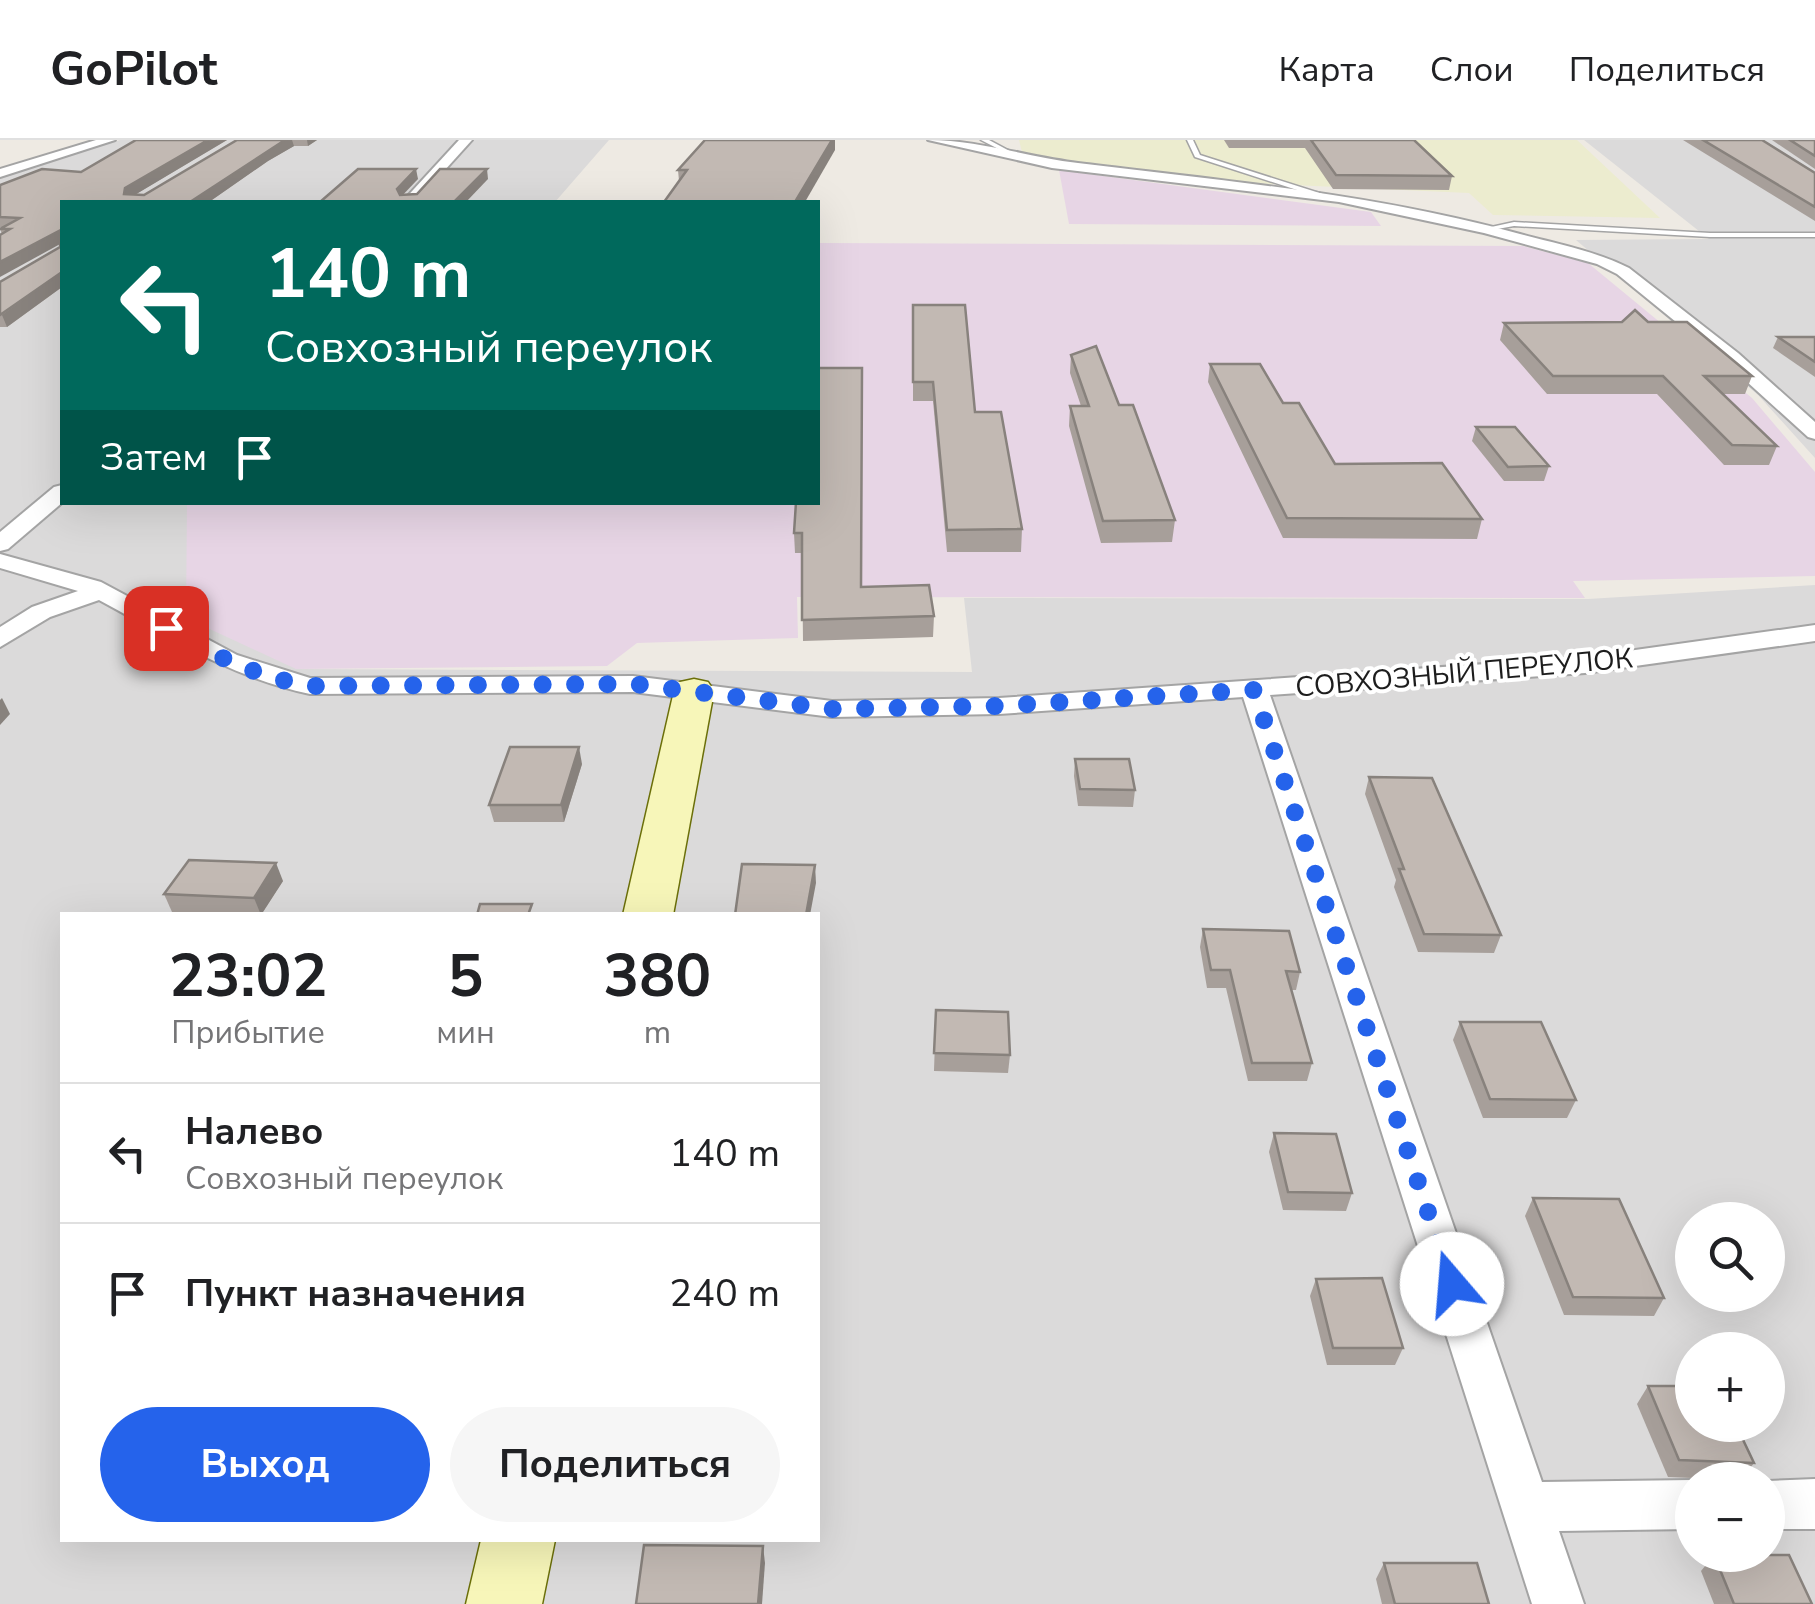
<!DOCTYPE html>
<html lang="ru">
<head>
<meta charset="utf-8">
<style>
	:root { --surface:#fff; --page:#f6f6f6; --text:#202124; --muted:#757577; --line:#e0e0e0; --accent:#2563eb }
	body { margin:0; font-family:"Nunito Sans",sans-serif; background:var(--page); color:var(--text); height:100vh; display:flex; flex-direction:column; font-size:38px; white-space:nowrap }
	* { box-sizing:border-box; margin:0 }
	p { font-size:32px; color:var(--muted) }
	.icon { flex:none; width:55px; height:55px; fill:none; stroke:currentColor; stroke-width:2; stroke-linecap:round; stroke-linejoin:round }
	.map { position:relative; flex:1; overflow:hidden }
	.side { position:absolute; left:60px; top:772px; width:760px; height:630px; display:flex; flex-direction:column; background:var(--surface); border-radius:0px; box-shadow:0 10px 40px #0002 }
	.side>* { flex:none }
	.guide { position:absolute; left:60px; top:60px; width:760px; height:305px; border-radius:0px; box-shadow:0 10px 40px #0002; background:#00695c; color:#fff; overflow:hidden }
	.buttons { position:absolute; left:1675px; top:1062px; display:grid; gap:20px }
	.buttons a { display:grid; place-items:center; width:110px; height:110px; border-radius:50%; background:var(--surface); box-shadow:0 10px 40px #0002; font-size:50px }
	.pin { position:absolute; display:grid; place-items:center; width:85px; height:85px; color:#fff; margin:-42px; border-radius:20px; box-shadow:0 5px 15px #0006 }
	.me { position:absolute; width:110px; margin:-55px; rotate:342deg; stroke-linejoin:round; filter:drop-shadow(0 0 8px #0008) }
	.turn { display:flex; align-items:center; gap:35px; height:210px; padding:0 40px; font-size:45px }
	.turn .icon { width:130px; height:130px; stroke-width:2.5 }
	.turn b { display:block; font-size:70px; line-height:85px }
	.then { display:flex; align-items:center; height:95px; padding:0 40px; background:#0003; gap:20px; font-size:38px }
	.eta { display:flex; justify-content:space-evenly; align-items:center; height:170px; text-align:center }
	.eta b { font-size:60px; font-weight:700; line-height:70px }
	.cta { display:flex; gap:20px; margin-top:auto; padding:20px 40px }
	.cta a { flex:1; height:115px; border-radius:60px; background:var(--accent); color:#fff; font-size:40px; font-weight:700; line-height:115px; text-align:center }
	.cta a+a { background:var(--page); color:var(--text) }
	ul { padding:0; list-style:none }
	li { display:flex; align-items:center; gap:30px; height:140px; padding:0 40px; border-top:2px solid var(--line) }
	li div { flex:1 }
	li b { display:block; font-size:38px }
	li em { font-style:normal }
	header { display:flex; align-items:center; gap:60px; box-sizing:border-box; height:140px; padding:0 50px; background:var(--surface); border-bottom:2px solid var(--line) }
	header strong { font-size:48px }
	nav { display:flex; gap:55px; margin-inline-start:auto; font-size:35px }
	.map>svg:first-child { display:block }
	.residential { fill:#dbdada; fill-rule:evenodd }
	.industrial { fill:#e7d5e5 }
	.farmland { fill:#ececcf }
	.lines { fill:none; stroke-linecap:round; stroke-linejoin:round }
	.lane-casing { stroke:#a4a4a4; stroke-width:3 }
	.street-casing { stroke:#a4a4a4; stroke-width:4 }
	.secondary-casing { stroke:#6b6f09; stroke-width:3 }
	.lane { fill:#fff; fill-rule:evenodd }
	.street { fill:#fff; fill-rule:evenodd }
	.secondary { fill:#f7f6b9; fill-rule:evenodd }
	.wall { fill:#a79f9a }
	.shaded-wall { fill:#88827d }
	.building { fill:#c2b9b3; stroke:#88827d; stroke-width:2.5 }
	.route { stroke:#2563eb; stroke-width:18; stroke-dasharray:0 32.4 }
	.labels { text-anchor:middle; stroke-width:8; stroke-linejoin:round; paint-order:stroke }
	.street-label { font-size:28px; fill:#1d1d1d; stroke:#fff }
</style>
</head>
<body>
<header>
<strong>GoPilot</strong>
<nav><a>Карта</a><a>Слои</a><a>Поделиться</a></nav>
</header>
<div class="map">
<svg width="1815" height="1464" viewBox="0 0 1815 1464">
	<rect width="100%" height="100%" fill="#eeeae3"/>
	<g class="residential">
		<path d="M120,0H609L555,62H62V362L187,363L296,529L972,532L964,458L1588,459L1815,445V1464H0V37ZM62,775H818V1400H62ZM1692,1080H1768V1155H1692ZM1692,1210H1768V1285H1692ZM1692,1340H1768V1415H1692Z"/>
		<path d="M1584,0H1815V318L1758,255L1576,100L1709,99Z"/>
	</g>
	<g class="industrial">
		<path d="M1059,30L1371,72L1381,86L1069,84Z"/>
		<path d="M818,103L1523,106L1588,123L1752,258L1815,332V436L1573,441L1585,458L797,457L798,498L637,503L607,526L296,529L186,478L187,363L818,362Z"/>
	</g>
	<path class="farmland" d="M1019,0H1577L1660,78L1493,75L1469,53L1204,41L1086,26L1022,12Z"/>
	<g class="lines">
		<g class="lane-casing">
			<g id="lane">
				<path d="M981,0H989L1021,17L1016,18Z"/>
				<path d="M1187,0H1193L1200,15L1332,57L1325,59L1195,17Z"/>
				<path d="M1514,82L1710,93H1815V97H1710L1514,86L1486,91L1482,89Z"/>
			</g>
		</g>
		<g class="street-casing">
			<g id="street">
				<path d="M96,0H115L0,37V29Z"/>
				<path d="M459,0H472L416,62H402Z"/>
				<path d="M928,0C978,0 1028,17 1078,23C1226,41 1375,54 1520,94C1557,104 1595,111 1629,128L1738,213L1815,282V299L1808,297L1724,221L1617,134L1597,124L1484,93L1339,62L1052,28Z"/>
				<path d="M62,345L63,362L8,409L0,411V392L54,347Z"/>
				<path d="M0,414L101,442L237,515L310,538L633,536L832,561L999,558L1585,517L1815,485V501L1585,533L1270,555L1542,1342L1692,1340V1389L1559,1391L1584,1464H1532L1243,557L999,574L832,577L633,552L310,554C231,537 169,498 99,460L50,477L0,507V487L32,467L78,451L0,428Z"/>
				<path d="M1815,1339V1389H1768V1341Z"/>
			</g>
		</g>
		<g class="secondary-casing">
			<g id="secondary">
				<path d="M694,539L708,542L714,551L673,775H623L674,551L680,542Z"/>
				<path d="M481,1400H555L542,1464H466Z"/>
			</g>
		</g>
		<use href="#lane" class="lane"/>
		<use href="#street" class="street"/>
		<use href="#secondary" class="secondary"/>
	</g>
	<g class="wall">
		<path d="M136,0H227L136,54L144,55L237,0H317L308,6H294L268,21L209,62H62V147L7,187H0V142L60,107V104L2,94L0,89L3,87H0V45L81,32Z"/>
		<path d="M832,0H835V10L679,41L678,30Z"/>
		<path d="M1224,0H1414L1452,36L1449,50L1333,49L1305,8H1229Z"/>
		<path d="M1683,0H1762L1815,33V81Z"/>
		<path d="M1772,0H1815V29Z"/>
		<path d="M913,165L975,272L1022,389L1021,412H947L933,261H913Z"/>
		<path d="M1648,182L1752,236L1745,254H1723L1777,306L1769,325H1724L1657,254H1547L1500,200L1504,183Z"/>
		<path d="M1778,197H1815V237L1773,208Z"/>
		<path d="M1071,215L1119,265L1175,380L1172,402L1101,403L1069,286L1070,266H1081L1070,233Z"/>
		<path d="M1210,224L1283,263L1335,324L1482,379L1477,399L1283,398L1208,242Z"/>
		<path d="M1476,287L1549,326L1544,341H1504L1472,301Z"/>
		<path d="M796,362L862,447L934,476L933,497L803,501L802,413H795L794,393Z"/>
		<path d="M1075,619L1135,650L1133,667L1078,666L1074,636Z"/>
		<path d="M582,624L564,682H494L489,665Z"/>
		<path d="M1369,637L1501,795L1494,813L1418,812L1394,747L1396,740L1365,654Z"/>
		<path d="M283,741L261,775L172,772L164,754Z"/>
		<path d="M1203,789L1300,832L1296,850H1291L1312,923L1307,941H1248L1226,848H1207L1200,807Z"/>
		<path d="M936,870L1010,915L1008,933L934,931Z"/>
		<path d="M1460,882L1576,960L1567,978H1483L1453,900Z"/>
		<path d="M1274,993L1352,1053L1346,1071L1283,1070L1269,1012Z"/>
		<path d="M1533,1058L1664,1158L1654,1176L1564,1175L1525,1076Z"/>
		<path d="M1316,1139L1403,1208L1395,1225H1327L1310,1156Z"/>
		<path d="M1648,1246L1754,1323L1741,1340L1668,1337L1637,1264Z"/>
		<path d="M1714,1415L1812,1464H1714L1701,1431Z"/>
		<path d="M1384,1423L1489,1464H1382L1376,1439Z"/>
	</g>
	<g class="shaded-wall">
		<path d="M208,0H227L128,59L124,54L125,48Z"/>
		<path d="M285,0H292L294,6L268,21L209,62H190Z"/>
		<path d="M307,0H317L308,6Z"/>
		<path d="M832,0H835V10L805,62H795Z"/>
		<path d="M416,29L418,39L399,59L397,49Z"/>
		<path d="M487,29L488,39L466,62H454Z"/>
		<path d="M61,90L62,103L0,137V122Z"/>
		<path d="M62,132V147L7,187L2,175Z"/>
		<path d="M2,558L10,574L0,585V560Z"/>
		<path d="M579,607L582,624L564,682L561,665Z"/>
		<path d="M276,723L283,741L261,775L254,758Z"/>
		<path d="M815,725L816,743L810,775H806Z"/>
		<path d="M763,1406L765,1423L762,1464H758Z"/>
	</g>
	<g class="building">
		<path d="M136,0H208L125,48L124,54L144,55L237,0H285L190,62H62V132L0,175V142L60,107L61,90L0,122V95L10,89H0L20,78L0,77V45L42,29L81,32Z"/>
		<path d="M705,0H832L795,62H664L687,30H678Z"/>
		<path d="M1311,0H1414L1452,36L1336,35Z"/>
		<path d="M1703,0H1762L1815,33V67Z"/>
		<path d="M1790,0H1815V16Z"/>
		<path d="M358,29H416L397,49L400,55L417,54L440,29H487L454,62H320Z"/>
		<path d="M913,165H965L975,272H1001L1022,389L947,390L933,242H913Z"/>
		<path d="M1635,170L1648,182H1687L1752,236H1704L1777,306L1732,305L1663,236H1553L1504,183L1622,182Z"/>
		<path d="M1778,197H1815V222Z"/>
		<path d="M1096,206L1119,265H1133L1175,380L1103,381L1070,266H1089L1071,215Z"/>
		<path d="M1210,224H1260L1283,263H1299L1335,324L1442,323L1482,379L1287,378Z"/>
		<path d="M818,228H862L861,447L929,445L934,476L802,480V393H794L796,362H818Z"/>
		<path d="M1476,287H1515L1549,326L1508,327Z"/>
		<path d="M510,607H579L561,665H489Z"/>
		<path d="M1075,619H1129L1135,650L1080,649Z"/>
		<path d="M1369,637L1432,638L1501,795L1424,794L1399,729H1404Z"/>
		<path d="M189,720L276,723L254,758L164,754Z"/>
		<path d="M742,724L815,725L806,775H735Z"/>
		<path d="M480,764H532L528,775H477Z"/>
		<path d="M1203,789L1289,791L1300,832L1286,831L1312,923H1252L1230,830H1211Z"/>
		<path d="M936,870L1008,872L1010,915L934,913Z"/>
		<path d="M1460,882H1541L1576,960L1490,959Z"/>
		<path d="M1274,993L1336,994L1352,1053L1288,1052Z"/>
		<path d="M1533,1058L1619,1059L1664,1158L1573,1157Z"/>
		<path d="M1382,1138L1403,1208H1333L1316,1139Z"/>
		<path d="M1648,1246H1692V1285H1736L1754,1323L1679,1320Z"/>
		<path d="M644,1405L763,1406L758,1464H636Z"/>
		<path d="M1714,1415H1789L1812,1464H1734Z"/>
		<path d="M1384,1423H1477L1489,1464H1395Z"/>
	</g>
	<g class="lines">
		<path class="route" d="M166,488C214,515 256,537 310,546L634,544L832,569L998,566L1254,550L1452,1144"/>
	</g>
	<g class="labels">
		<g class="street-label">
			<text transform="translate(1464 532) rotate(-5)" y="10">СОВХОЗНЫЙ ПЕРЕУЛОК</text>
		</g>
	</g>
</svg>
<div class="buttons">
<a><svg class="icon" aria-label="search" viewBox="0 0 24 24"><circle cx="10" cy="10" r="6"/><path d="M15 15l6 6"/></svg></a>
<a>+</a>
<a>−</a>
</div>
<div class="pin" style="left:166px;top:488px;background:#d93025"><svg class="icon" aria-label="arrive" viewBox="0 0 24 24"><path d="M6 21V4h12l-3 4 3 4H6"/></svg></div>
<svg class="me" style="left:1452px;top:1144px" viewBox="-20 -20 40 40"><circle r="19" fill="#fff"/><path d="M0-13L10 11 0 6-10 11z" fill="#2563eb"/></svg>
<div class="guide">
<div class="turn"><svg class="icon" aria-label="left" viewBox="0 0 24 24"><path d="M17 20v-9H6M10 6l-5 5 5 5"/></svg><div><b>140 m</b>Совхозный переулок</div></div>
<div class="then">Затем<svg class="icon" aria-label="arrive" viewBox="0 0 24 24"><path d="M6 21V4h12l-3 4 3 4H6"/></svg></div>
</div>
<section class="side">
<div class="eta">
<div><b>23:02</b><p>Прибытие</p></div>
<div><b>5</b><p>мин</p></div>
<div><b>380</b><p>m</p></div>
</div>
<ul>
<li><svg class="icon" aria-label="left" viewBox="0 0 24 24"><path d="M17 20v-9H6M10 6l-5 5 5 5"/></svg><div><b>Налево</b><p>Совхозный переулок</p></div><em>140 m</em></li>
<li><svg class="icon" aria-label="arrive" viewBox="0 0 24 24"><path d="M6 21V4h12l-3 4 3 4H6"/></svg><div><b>Пункт назначения</b></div><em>240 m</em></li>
</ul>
<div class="cta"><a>Выход</a><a>Поделиться</a></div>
</section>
</div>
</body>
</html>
